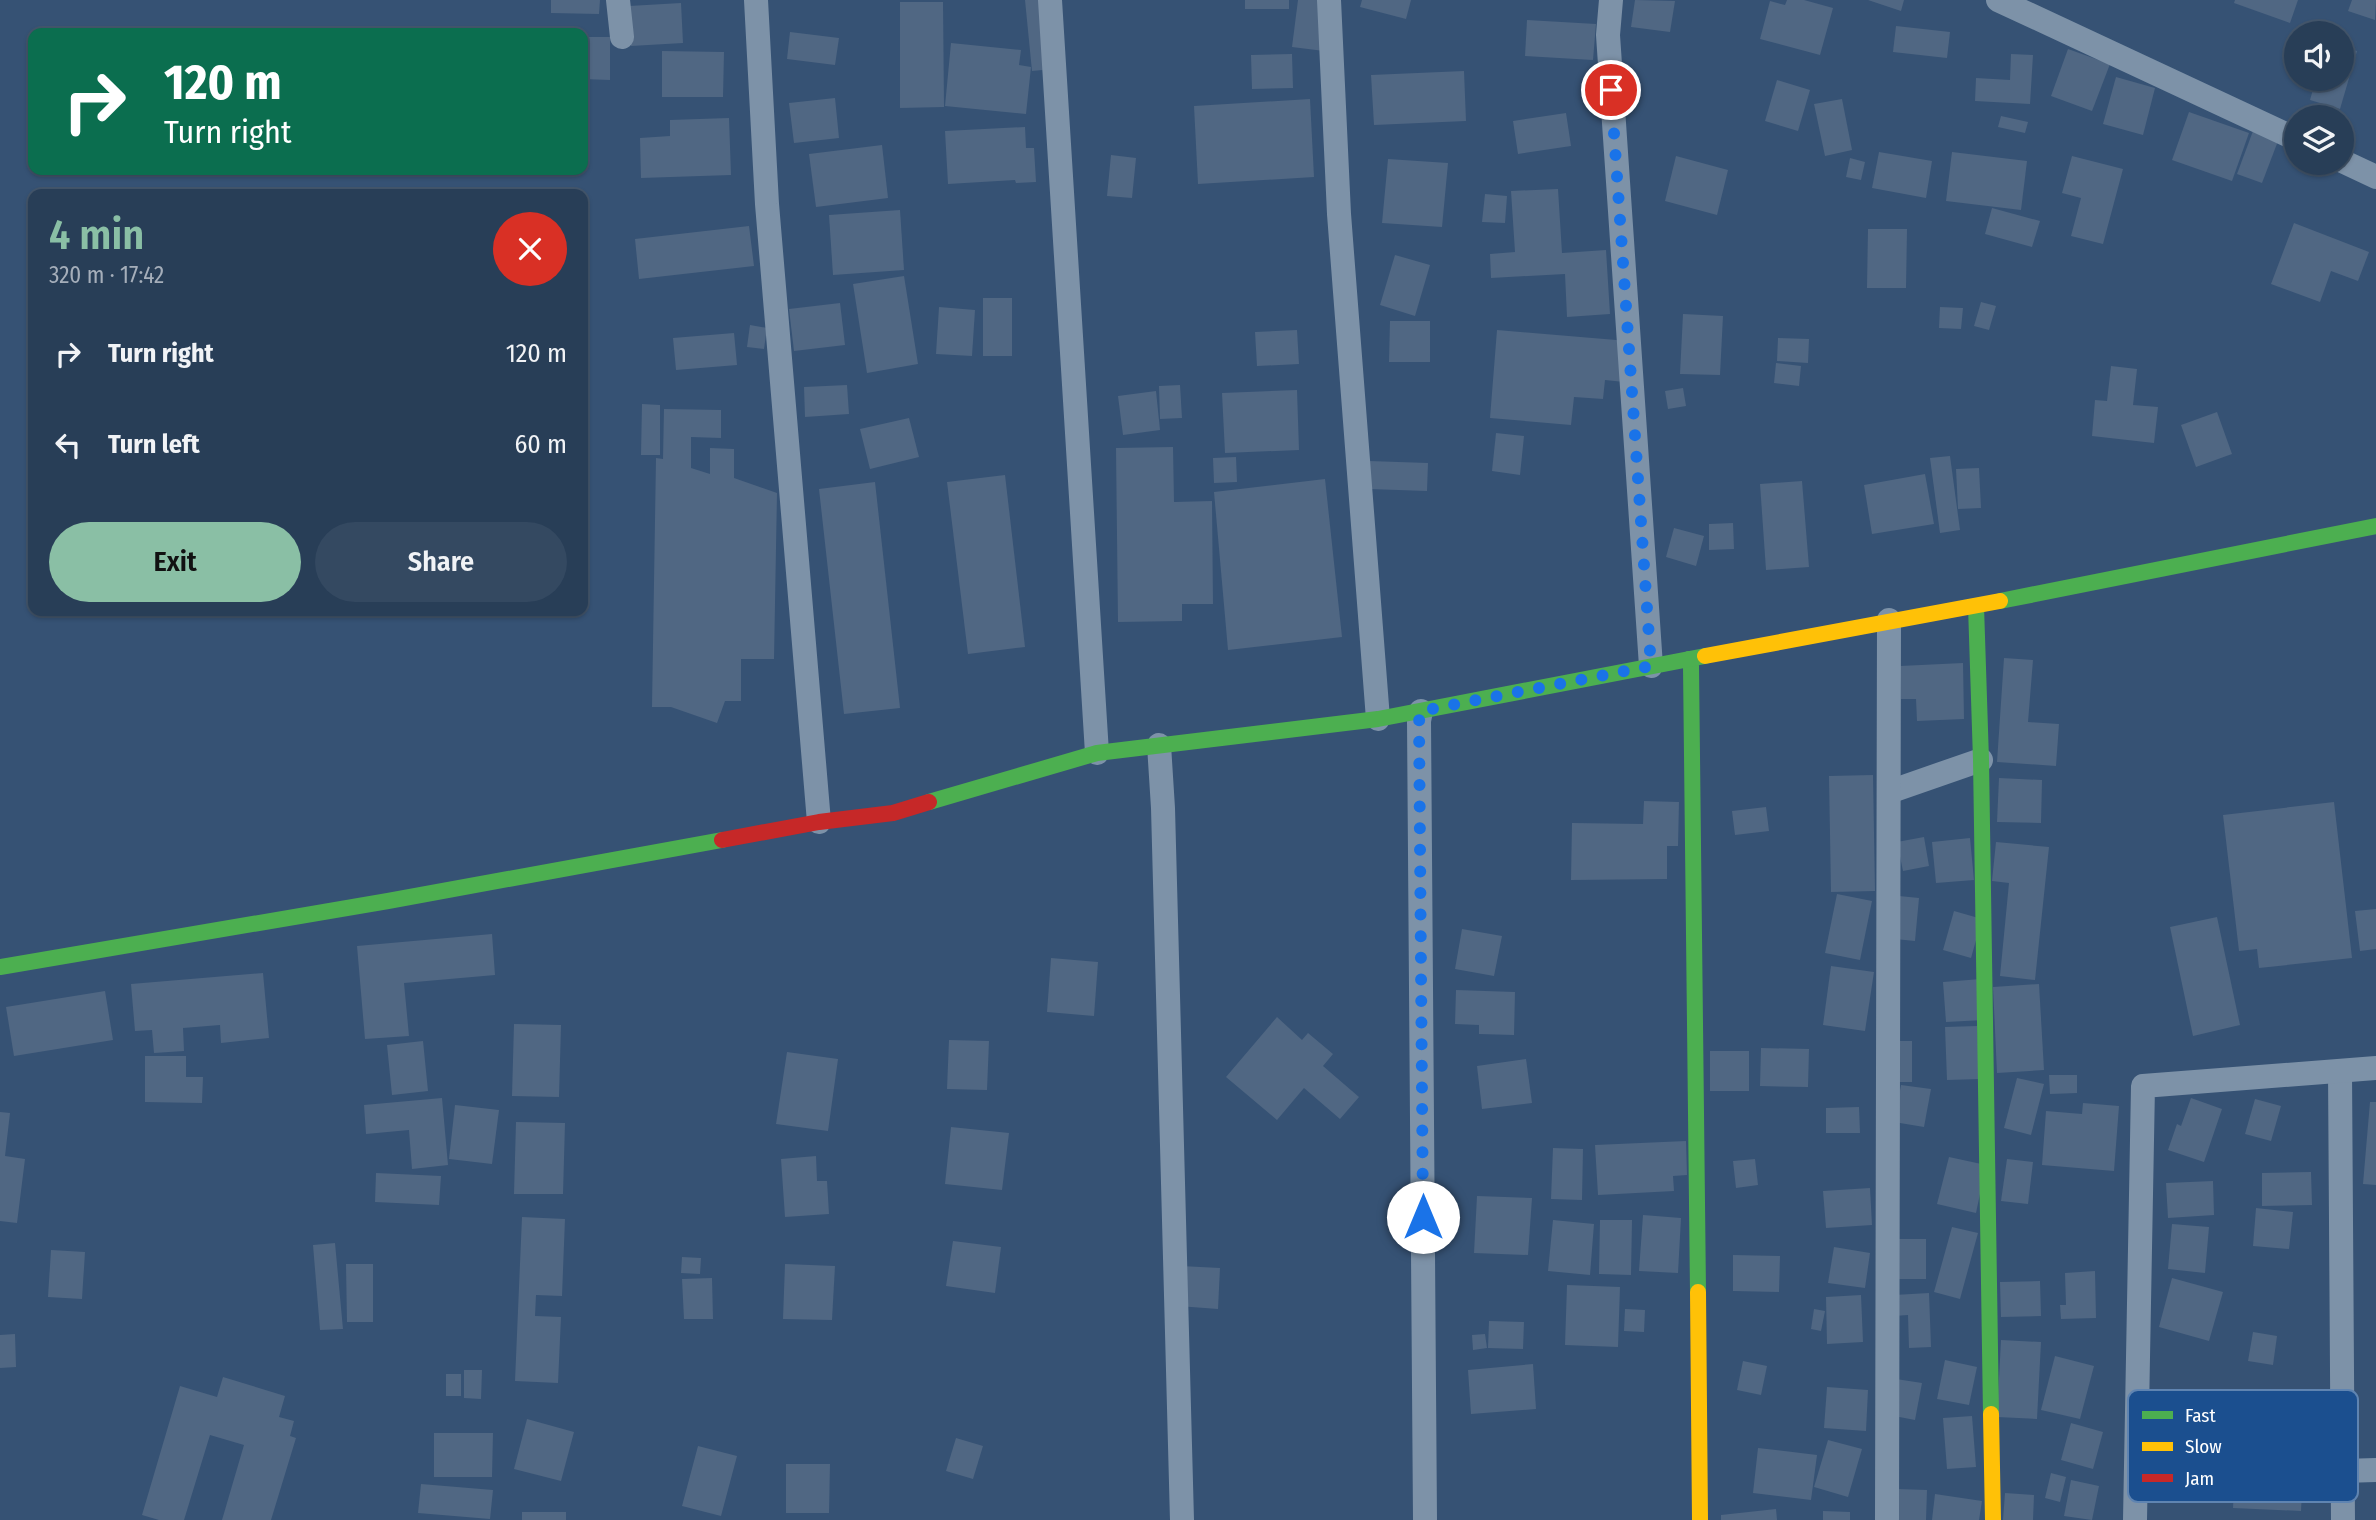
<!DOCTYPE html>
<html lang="en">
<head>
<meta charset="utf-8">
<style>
	:root { --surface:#283e57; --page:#344961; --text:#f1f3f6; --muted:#a5aeba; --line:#44576d; --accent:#8abfa5 }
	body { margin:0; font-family:"Fira Sans Condensed",sans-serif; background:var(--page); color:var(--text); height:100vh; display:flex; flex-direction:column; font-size:26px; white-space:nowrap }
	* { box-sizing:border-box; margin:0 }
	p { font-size:23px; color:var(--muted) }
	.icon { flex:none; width:38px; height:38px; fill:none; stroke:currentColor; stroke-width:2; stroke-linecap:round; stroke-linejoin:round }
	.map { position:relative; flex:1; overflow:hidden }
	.side { position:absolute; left:28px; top:189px; width:560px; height:427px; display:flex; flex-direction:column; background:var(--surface); border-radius:14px; box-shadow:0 2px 5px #0004,0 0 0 2px var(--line) }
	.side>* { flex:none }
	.guide { position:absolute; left:28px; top:28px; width:560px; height:147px; border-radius:14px; box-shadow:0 2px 5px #0004,0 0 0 2px var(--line); background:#0b6e4f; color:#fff; overflow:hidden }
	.tools { position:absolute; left:2284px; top:21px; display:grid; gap:14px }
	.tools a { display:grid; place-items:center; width:70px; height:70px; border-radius:50%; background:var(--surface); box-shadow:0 2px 5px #0004,0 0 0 2px var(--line); font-size:35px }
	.pin { position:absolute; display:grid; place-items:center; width:60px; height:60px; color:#fff; margin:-30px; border:4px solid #fff; border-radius:50%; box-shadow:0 2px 7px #0007 }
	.me { position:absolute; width:77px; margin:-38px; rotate:0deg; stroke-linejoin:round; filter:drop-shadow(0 0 5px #0008) }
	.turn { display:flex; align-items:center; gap:24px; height:147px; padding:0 21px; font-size:32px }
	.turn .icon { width:91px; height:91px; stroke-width:2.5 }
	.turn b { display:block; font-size:49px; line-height:60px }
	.round { display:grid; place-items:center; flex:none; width:74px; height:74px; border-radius:37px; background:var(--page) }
	.overview { display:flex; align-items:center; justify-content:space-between; height:119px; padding:0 21px }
	h1 { font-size:42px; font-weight:600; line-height:52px; color:var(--accent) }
	.cta { display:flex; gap:14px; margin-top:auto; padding:14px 21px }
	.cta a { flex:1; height:80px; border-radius:42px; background:var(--accent); color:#111; font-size:28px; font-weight:600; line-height:80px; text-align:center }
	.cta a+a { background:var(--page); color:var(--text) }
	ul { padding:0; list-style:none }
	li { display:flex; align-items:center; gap:21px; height:91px; padding:0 21px }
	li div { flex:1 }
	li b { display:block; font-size:26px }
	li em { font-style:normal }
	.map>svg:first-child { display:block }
	.building { fill:#506783 }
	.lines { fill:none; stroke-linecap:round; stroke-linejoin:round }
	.street { stroke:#7d92a8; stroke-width:24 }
	.fast { stroke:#4caf50; stroke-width:16 }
	.slow { stroke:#ffc107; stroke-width:16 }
	.jam { stroke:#c62828; stroke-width:16 }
	.route { stroke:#1a73e8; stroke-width:12; stroke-dasharray:0 21.6 }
	.key { fill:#1b4f8f; stroke:#5f84b1; stroke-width:2 }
	.key-label { font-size:19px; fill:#fff }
</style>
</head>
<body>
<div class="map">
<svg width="2376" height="1520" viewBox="0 0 2376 1520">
	<rect width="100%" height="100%" fill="#365274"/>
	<g class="building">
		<path d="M551,0H600L599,14L551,13Z"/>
		<path d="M1025,0H1047L1053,69L1032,71Z"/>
		<rect x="1245" y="0" width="44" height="9"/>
		<path d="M1298,0H1339L1332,52L1292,47Z"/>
		<path d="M1362,0H1411L1406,19L1360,7Z"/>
		<path d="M1635,0L1675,1L1670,32L1631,27Z"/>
		<path d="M1787,0H1804L1833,8L1820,55L1760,39L1770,1L1785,5Z"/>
		<path d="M1868,0H1904L1901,11Z"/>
		<path d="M2235,0H2298L2290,23L2234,3Z"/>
		<path d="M2352,0H2376L2375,20L2348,11Z"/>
		<path d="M900,2H943L944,107L900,108Z"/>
		<path d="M681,3L683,43L631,46L629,6Z"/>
		<path d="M1527,20L1596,24L1593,60L1525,56Z"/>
		<path d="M1896,26L1950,32L1947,58L1893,52Z"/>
		<path d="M790,32L839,38L835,65L787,59Z"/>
		<path d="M583,37H610V80L583,79Z"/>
		<path d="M951,43L1021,50L1019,65L1031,67L1026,114L945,106Z"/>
		<path d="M2342,47L2357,51L2340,109L2310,100L2316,79H2342Z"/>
		<path d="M2068,49L2110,64L2092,111L2051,96Z"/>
		<path d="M662,51L724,52L723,97H662Z"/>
		<path d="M1292,54L1293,88L1252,89L1251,55Z"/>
		<path d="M2011,54L2033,55L2030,104L1975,101L1976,78L2010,80Z"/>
		<path d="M1464,71L1466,121L1374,125L1371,75Z"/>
		<path d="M2116,77L2155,88L2143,135L2103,124Z"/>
		<path d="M1777,80L1810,90L1798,131L1765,121Z"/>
		<path d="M835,98L839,138L794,143L789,103Z"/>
		<path d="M1310,99L1314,177L1198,184L1194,106Z"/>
		<path d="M1842,99L1852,150L1825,156L1814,104Z"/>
		<path d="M2189,112L2249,133L2232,181L2172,160Z"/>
		<path d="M1566,113L1571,146L1518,154L1513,121Z"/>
		<path d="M2001,116L2028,122L2025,133L1998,127Z"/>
		<path d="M729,118L731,175L641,178L640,138L670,136V120Z"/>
		<path d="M1025,127L1026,148H1034L1036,182L1016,183L1015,180L948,184L945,131Z"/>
		<path d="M2253,131L2278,141L2262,183L2237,174Z"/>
		<path d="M882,145L888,198L816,207L809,154Z"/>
		<path d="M1879,152L1932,161L1926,198L1872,188Z"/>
		<path d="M1952,152L2027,161L2021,210L1946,201Z"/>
		<path d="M1111,155L1136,158L1132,198L1107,196Z"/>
		<path d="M1676,156L1728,170L1717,215L1665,201Z"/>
		<path d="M2072,156L2123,169L2103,244L2071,236L2081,198L2062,193Z"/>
		<path d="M1850,158L1865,162L1861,180L1846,177Z"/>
		<path d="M1388,159L1448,163L1442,227L1382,223Z"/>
		<path d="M1558,189L1562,253L1606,250L1610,314L1567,317L1565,274L1491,278L1490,254L1515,252L1511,191Z"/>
		<path d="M1485,194L1507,196L1505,223L1482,222Z"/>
		<path d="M1992,208L2040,221L2032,247L1985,234Z"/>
		<path d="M900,210L904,270L833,275L829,215Z"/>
		<path d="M2294,223L2369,252L2358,281L2331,271L2320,302L2271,284Z"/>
		<path d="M749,226L754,266L639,279L635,239Z"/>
		<path d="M1868,229H1907L1906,288H1867Z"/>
		<path d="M1395,255L1430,265L1415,316L1380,305Z"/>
		<path d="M904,276L918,364L867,373L853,284Z"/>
		<rect x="983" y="298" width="29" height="58"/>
		<path d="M1981,302L1996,306L1989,330L1974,326Z"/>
		<path d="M840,303L845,345L794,351L789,309Z"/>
		<path d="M939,307L975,310L972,356L936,354Z"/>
		<path d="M1940,307L1963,308L1961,329L1939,328Z"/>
		<path d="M1683,314L1723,316L1720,375L1680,374Z"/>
		<path d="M1390,321H1430V362H1389Z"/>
		<path d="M750,325L767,328L764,349L747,347Z"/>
		<path d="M1297,330L1299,364L1257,366L1255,332Z"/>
		<path d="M1497,330L1628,341L1624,382L1605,380L1603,399L1574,397L1571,425L1490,418Z"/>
		<path d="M734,333L737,365L676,370L673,338Z"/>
		<path d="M1778,338L1809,339L1808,363L1777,361Z"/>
		<path d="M1776,363L1801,366L1799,386L1774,383Z"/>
		<path d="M2111,366L2137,369L2133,405L2158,407L2154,443L2092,436L2095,400L2107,401Z"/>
		<path d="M847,385L849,414L805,417L804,387Z"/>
		<path d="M1180,385L1182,418L1160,419L1159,386Z"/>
		<path d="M1683,388L1686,406L1668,409L1665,391Z"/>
		<path d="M1297,390L1299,450L1225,453L1222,393Z"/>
		<path d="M1156,391L1160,430L1123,435L1118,396Z"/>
		<path d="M642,404L660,405V455H641Z"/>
		<path d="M664,409L721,410V438L691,437V468L710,474V448L734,449V478L777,493L774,659H741V701H725L717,723L671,707H652L656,458L663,459Z"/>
		<path d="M2217,412L2232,454L2196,467L2181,425Z"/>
		<path d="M909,418L919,457L870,469L860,429Z"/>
		<path d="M1496,433L1524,436L1520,475L1492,471Z"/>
		<path d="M1173,447L1174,502L1212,501L1213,604H1182V621L1118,622L1116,448Z"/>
		<path d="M1950,456L1960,530L1940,533L1930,458Z"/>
		<path d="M1236,457L1237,482L1214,483L1213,458Z"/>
		<path d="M1369,461L1428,463L1427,491L1369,489Z"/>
		<path d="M1979,468L1981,508L1958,509L1956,469Z"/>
		<path d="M1925,474L1934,524L1872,534L1864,485Z"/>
		<path d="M1005,475L1025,647L968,654L947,482Z"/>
		<path d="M1325,479L1342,637L1228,650L1214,492Z"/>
		<path d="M1802,481L1809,567L1766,570L1760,484Z"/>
		<path d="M875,482L900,708L844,714L819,489Z"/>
		<path d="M1733,523L1734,549L1709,550V524Z"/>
		<path d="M1674,528L1704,536L1696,566L1666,557Z"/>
		<path d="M2004,658L2033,660L2028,722L2059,724L2056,766L1997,762Z"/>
		<path d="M1963,663L1964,719L1917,721L1916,699H1901L1900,666Z"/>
		<path d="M1873,775L1875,891L1831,892L1829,776Z"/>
		<path d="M1999,778L2042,780L2041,823L1997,822Z"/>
		<path d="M1644,801L1679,802L1678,846H1667V879L1571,880L1572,823L1643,824Z"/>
		<path d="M2334,802L2352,958L2259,968L2257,949L2239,951L2223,815Z"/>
		<path d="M1766,807L1769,831L1735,835L1732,811Z"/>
		<path d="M1924,837L1929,866L1903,871L1897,842Z"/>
		<path d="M1970,838L1974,880L1936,883L1932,842Z"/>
		<path d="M1996,842L2049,847L2035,980L2000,976L2009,883L1992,881Z"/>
		<path d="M1837,894L1872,901L1860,960L1825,953Z"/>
		<path d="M1899,896L1919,898L1915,941L1895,939Z"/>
		<path d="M2376,909V949L2360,951L2355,911Z"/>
		<path d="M1954,911L1982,919L1971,958L1943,950Z"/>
		<path d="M2217,917L2240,1025L2193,1036L2170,927Z"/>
		<path d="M1462,929L1502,936L1494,976L1455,969Z"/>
		<path d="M492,934L495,975L404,983L409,1036L365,1039L357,946Z"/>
		<path d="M1051,958L1098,962L1094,1016L1047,1012Z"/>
		<path d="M1831,966L1874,972L1865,1031L1823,1025Z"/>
		<path d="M263,973L269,1038L221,1043L220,1025L183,1028L184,1051L154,1053L152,1030L135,1031L131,984Z"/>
		<path d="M1981,979L1984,1020L1946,1022L1943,982Z"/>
		<path d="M2039,984L2044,1070L1997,1073L1993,987Z"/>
		<path d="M1456,990L1515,992L1514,1035L1479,1034V1025L1455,1024Z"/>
		<path d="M105,991L113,1040L14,1056L6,1007Z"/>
		<path d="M1277,1017L1302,1040L1308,1033L1333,1054L1323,1066L1359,1097L1340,1119L1304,1088L1277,1120L1226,1077Z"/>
		<path d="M514,1024L561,1025L559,1097L512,1096Z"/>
		<path d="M1977,1026L1980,1079L1947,1080L1945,1027Z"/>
		<path d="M949,1040L989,1041L987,1090L947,1089Z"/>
		<path d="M423,1041L428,1091L392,1095L387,1045Z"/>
		<rect x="1895" y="1041" width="17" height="41"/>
		<path d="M1761,1048L1809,1049L1808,1087L1760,1086Z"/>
		<rect x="1710" y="1051" width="39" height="40"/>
		<path d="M787,1052L838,1059L828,1131L776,1124Z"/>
		<path d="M145,1056H186V1077H203L202,1103L145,1102Z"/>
		<path d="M1526,1059L1532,1103L1482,1109L1477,1066Z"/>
		<path d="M2049,1075H2077V1093L2050,1094Z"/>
		<path d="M2017,1078L2044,1084L2031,1135L2004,1128Z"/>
		<path d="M1901,1085L1931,1089L1924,1127L1894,1122Z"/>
		<path d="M442,1098L448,1165L412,1169L409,1130L366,1134L364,1105Z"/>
		<path d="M2191,1098L2222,1109L2204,1162L2168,1150L2177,1124L2181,1126Z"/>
		<path d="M2255,1099L2281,1106L2271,1141L2245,1134Z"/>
		<path d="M2370,1102H2376V1185L2363,1184Z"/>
		<path d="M2083,1103L2119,1106L2114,1171L2042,1165L2046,1111L2082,1114Z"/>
		<path d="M455,1105L499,1110L492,1164L449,1159Z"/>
		<path d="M1859,1107L1860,1133H1826V1108Z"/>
		<path d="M0,1112L10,1113L5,1156L25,1159L17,1223L0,1221Z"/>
		<path d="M516,1122L565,1123L563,1194H514Z"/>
		<path d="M951,1127L1009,1133L1002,1190L945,1184Z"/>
		<path d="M1686,1141L1687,1175L1673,1176L1674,1191L1598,1195L1595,1145Z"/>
		<path d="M1553,1148L1583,1149L1582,1200L1551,1199Z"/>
		<path d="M816,1156L817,1181H827L829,1214L785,1217L781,1159Z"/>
		<path d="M1949,1157L1986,1165L1976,1213L1937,1204Z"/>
		<path d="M1755,1159L1758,1185L1736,1188L1733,1161Z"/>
		<path d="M2007,1159L2033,1162L2028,1204L2001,1201Z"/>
		<path d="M2311,1172L2312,1205L2262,1206V1173Z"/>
		<path d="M376,1173L441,1176L439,1205L375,1202Z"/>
		<path d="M2213,1181L2214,1215L2168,1218L2166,1183Z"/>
		<path d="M1870,1188L1872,1225L1826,1228L1823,1191Z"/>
		<path d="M1477,1196L1532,1198L1528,1255L1474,1253Z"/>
		<path d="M2256,1208L2293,1212L2289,1249L2253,1246Z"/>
		<path d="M1643,1215L1681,1218L1678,1273L1639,1271Z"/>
		<path d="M522,1217L565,1219L562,1296L536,1295L535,1316L561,1317L558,1383L515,1381Z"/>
		<path d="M1553,1220L1594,1224L1590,1275L1548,1271Z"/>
		<path d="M1600,1220H1632L1631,1275L1599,1274Z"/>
		<path d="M2172,1224L2209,1227L2205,1273L2168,1269Z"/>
		<path d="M1952,1227L1978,1233L1960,1299L1934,1292Z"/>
		<rect x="1889" y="1239" width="37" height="40"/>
		<path d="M953,1241L1001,1247L995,1293L946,1286Z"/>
		<path d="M335,1243L343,1329L320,1330L313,1245Z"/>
		<path d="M1834,1247L1870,1253L1865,1288L1828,1283Z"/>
		<path d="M51,1250L85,1252L82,1299L48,1297Z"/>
		<path d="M1733,1255L1780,1256L1779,1292L1733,1291Z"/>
		<path d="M682,1257L701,1258L700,1274L681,1273Z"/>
		<path d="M346,1264H373V1322H347Z"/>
		<path d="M785,1264L835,1266L832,1320L783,1319Z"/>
		<path d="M1181,1266L1220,1268L1218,1309L1178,1306Z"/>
		<path d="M2095,1271L2096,1318L2061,1319L2060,1305H2066L2065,1273Z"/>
		<path d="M712,1278L713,1319H684L682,1279Z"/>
		<path d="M2172,1278L2223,1292L2209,1341L2159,1327Z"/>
		<path d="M2040,1281L2041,1316L2001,1317L2000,1282Z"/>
		<path d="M1567,1285L1620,1287L1618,1347L1565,1345Z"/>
		<path d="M1929,1293L1931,1347L1909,1348L1908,1315L1894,1316V1295Z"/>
		<path d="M1861,1295L1863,1342L1827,1344L1826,1297Z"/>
		<path d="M1625,1309L1645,1310L1644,1332L1624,1331Z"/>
		<path d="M1814,1309L1825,1311L1821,1331L1811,1329Z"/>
		<path d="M1489,1321L1524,1322L1523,1349L1488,1348Z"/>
		<path d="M2253,1332L2277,1336L2273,1365L2248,1361Z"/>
		<path d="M15,1334L16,1367L0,1368V1335Z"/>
		<path d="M1485,1334L1487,1348L1473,1350L1472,1335Z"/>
		<path d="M2001,1340L2041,1342L2037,1419L1997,1417Z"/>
		<path d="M2055,1356L2094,1366L2080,1419L2041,1410Z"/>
		<path d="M1945,1360L1977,1367L1969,1405L1937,1399Z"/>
		<path d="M1743,1361L1767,1366L1761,1395L1737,1390Z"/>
		<path d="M1533,1364L1536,1409L1471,1414L1468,1370Z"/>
		<path d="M464,1370H482L481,1399L464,1398Z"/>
		<rect x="446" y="1374" width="15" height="22"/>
		<path d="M223,1377L285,1396L279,1417L294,1421L290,1436L296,1438L271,1520H222L244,1445L210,1435L184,1520H159L142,1515L180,1386L217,1397Z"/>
		<path d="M1896,1379L1922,1383L1915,1420L1889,1415Z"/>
		<path d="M1827,1387L1868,1390L1866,1431L1824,1428Z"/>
		<path d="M2239,1391L2307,1394L2301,1511L2233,1508Z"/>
		<path d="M1972,1416L1976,1467L1947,1469L1943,1418Z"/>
		<path d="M527,1419L574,1432L561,1481L514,1469Z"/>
		<path d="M2071,1423L2103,1432L2093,1469L2061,1460Z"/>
		<path d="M434,1433H493L492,1477H434Z"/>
		<path d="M956,1438L983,1446L973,1479L946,1471Z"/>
		<path d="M1828,1440L1862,1449L1848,1497L1814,1487Z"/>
		<path d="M698,1446L737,1456L721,1516L682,1506Z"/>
		<path d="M1758,1448L1817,1455L1811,1500L1753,1493Z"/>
		<path d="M786,1464H830L829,1513H786Z"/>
		<path d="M2051,1473L2066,1477L2060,1502L2045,1498Z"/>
		<path d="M2071,1480L2099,1486L2092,1520L2064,1516Z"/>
		<path d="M421,1484L493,1490L490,1519L418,1513Z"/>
		<path d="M1896,1489L1927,1490L1926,1520H1895Z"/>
		<path d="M2005,1493L2034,1495L2033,1520H2003Z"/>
		<path d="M1935,1494L1982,1501L1979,1520H1932Z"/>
		<path d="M1776,1509L1777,1520H1721V1515Z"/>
		<path d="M1823,1511L1850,1512V1520H1823Z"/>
		<rect x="522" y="1512" width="44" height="8"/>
	</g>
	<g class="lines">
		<g class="street">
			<path d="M618,0L622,37"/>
			<path d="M756,0L767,204L819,822"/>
			<path d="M1050,0L1097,753"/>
			<path d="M1329,0L1339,214L1378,719"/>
			<path d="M1611,0L1608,35L1651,666"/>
			<path d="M1998,0L2296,139"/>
			<path d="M2342,161L2376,177"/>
			<path d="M1421,711L1419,721L1425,1520"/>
			<path d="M1159,745L1163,808L1182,1520"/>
			<path d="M1889,792L1981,760"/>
			<path d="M2340,1071L2343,1520"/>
			<path d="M2343,1471L2376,1470"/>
			<path d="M1887,1520L1889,620"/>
			<path d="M2135,1520L2143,1086L2376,1068"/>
		</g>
		<g class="fast">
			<path d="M2000,601L2376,526"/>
			<path d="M1976,606L1981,760L1991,1414"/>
			<path d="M1689,659L1691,666L1698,1292"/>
			<path d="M929,802L1097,753L1378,719L1705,656"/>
			<path d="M0,967L388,901L722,840"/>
		</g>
		<g class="slow">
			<path d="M1705,656L2000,601"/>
			<path d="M1698,1292L1700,1520"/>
			<path d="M1991,1414L1993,1520"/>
		</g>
		<path class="jam" d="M722,840L819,822L893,813L929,802"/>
	</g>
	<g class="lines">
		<path class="route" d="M1423,1217L1419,721L1421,711L1651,666L1611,90"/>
	</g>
	<rect x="2128" y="1390" width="230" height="112" rx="10" class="key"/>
	<rect x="2142" y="1411" width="31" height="8" fill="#4caf50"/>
	<rect x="2142" y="1442" width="31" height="9" fill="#ffc107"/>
	<rect x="2142" y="1474" width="31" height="8" fill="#c62828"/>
	<g class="key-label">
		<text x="2185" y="1422">Fast</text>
		<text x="2185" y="1453">Slow</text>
		<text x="2185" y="1485">Jam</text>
	</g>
</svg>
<div class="tools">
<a><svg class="icon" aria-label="sound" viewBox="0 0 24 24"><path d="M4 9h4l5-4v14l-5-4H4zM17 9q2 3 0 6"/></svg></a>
<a><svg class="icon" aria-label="layers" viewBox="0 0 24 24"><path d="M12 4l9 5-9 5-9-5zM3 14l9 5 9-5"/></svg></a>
</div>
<div class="pin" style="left:1611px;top:90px;background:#d93025"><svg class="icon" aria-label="arrive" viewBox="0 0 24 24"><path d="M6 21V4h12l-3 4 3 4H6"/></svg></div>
<svg class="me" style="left:1423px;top:1217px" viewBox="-20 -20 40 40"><circle r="19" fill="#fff"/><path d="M0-13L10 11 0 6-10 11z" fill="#1a73e8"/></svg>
<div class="guide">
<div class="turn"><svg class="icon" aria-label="right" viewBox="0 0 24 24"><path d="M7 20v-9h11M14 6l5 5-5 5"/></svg><div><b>120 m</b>Turn right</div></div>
</div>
<section class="side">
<div class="overview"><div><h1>4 min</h1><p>320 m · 17:42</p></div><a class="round" style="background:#d93025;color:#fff"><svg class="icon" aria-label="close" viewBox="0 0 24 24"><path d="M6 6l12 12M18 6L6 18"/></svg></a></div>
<ul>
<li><svg class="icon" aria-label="right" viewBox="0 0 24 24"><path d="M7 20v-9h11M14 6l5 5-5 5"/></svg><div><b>Turn right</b></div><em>120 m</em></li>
<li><svg class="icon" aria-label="left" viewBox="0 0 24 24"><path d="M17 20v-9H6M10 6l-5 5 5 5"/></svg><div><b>Turn left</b></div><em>60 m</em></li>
</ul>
<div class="cta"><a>Exit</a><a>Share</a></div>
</section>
</div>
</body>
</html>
